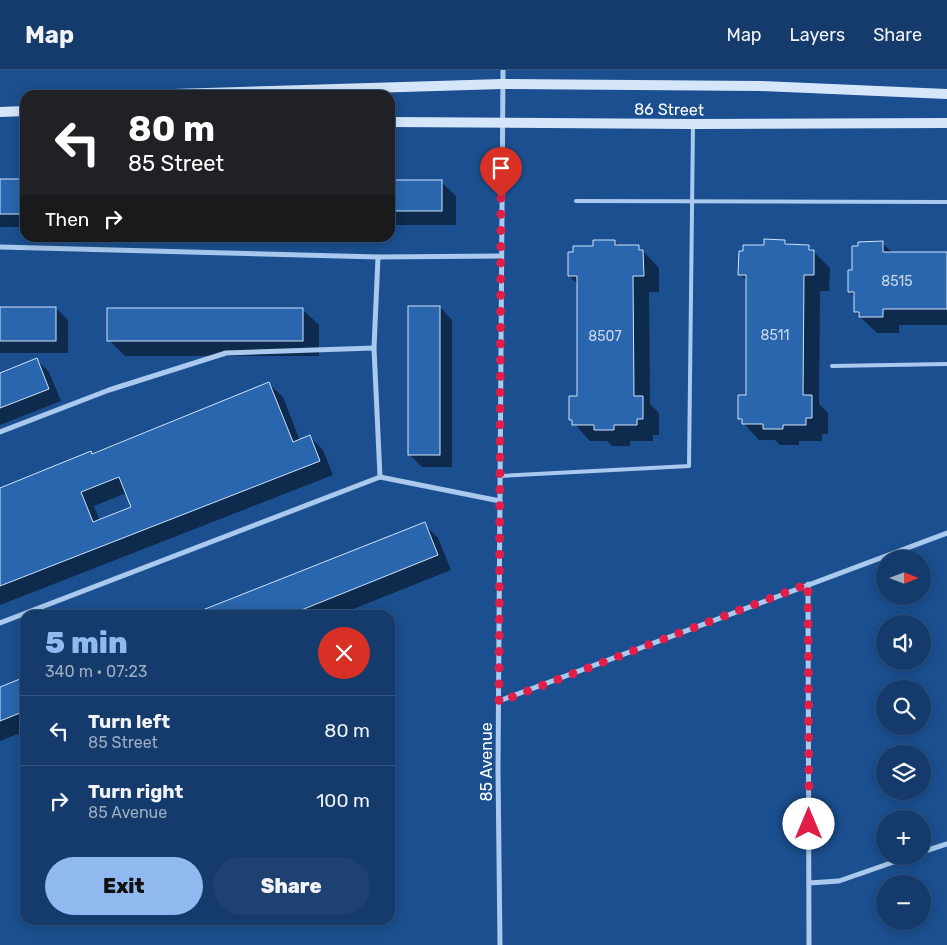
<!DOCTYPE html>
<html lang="en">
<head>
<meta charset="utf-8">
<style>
	:root { --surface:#143b6b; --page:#1d4271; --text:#f1f3f6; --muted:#9dadc1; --line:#33557e; --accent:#90b9f0 }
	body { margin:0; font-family:Rubik,sans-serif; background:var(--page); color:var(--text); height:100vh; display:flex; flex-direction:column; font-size:19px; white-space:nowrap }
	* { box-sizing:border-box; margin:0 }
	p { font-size:16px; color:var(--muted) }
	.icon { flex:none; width:28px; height:28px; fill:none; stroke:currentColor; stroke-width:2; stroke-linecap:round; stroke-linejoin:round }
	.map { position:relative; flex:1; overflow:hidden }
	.drawer { position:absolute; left:20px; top:540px; width:375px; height:315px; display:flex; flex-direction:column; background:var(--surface); border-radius:15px; box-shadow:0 2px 12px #0003,0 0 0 1px var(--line) }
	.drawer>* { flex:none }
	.hud { position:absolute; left:20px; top:20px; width:375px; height:152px; border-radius:15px; box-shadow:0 2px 12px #0003,0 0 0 1px var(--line); background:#202124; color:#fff; overflow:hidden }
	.needle { width:32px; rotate:90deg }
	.fabs { position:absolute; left:876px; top:480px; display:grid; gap:10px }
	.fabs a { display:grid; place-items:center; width:55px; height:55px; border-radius:50%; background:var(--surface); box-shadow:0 2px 12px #0003,0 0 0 1px var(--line); font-size:25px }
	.pin { position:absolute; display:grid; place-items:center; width:42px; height:42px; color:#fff; margin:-51px -21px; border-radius:50% 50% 50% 0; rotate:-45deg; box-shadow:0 0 5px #0007 }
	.pin .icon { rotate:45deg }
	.me { position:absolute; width:55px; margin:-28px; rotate:0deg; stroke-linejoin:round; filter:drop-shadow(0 0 4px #0008) }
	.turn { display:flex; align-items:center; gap:18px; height:105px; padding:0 25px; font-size:22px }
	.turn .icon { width:65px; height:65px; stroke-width:2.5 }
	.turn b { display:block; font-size:35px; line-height:42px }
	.then { display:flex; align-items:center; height:48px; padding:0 25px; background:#0003; gap:10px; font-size:19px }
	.round { display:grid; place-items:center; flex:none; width:52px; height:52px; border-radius:26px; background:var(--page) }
	.summary { display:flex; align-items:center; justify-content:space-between; height:85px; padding:0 25px }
	h1 { font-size:30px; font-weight:800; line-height:38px; color:var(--accent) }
	.button { display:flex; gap:10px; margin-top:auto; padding:10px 25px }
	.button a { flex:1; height:58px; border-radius:30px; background:var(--accent); color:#111; font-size:20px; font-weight:800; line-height:58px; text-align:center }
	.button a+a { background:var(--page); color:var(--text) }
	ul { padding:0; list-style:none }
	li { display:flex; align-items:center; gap:15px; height:70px; padding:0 25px; border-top:1px solid var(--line) }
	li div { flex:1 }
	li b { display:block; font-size:19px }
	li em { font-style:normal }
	header { display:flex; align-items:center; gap:30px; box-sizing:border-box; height:70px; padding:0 25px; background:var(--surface); border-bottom:1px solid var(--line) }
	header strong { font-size:24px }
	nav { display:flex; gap:28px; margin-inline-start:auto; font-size:18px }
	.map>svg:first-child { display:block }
	.shadow { fill:#0007; fill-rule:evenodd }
	.building { fill:#2a66ad; stroke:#cfe3fa; fill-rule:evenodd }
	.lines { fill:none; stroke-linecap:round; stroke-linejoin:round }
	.lane { stroke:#a9c9ee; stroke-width:4 }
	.street { stroke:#a9c9ee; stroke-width:5 }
	.secondary { stroke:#d6e6fa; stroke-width:10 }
	.route { stroke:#e11d48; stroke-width:9; stroke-dasharray:0 16.2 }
	.labels { text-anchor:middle; stroke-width:5; stroke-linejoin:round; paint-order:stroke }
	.number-label { font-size:14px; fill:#cad9ea }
	.street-label { font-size:16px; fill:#fff; stroke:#1b4f8f }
</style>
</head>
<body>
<header>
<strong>Map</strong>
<nav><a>Map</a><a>Layers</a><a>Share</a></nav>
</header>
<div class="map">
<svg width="947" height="875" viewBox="0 0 947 875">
	<rect width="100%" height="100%" fill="#1b4f8f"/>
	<g class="shadow">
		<rect x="0" y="111" width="25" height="46"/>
		<path d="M390,111L441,112L456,126V155H390Z"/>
		<path d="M785,171L790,176H808L830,198L829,221H820L819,334L828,343V364H822V371H799V375H780L775,370H759L739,348L747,326L748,212L740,204L765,177Z"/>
		<path d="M615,172L620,176H638L659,198V222H649L650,334L659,343V365H653V371H630V376H612L607,371H590L570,349L578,327V214L569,206L595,178Z"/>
		<path d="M882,173L893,183H947V255H899V263H877L855,242V227L849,221L854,201Z"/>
		<path d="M440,237L452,250V397H422L409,384Z"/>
		<path d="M0,238H56L68,250V283H0Z"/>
		<path d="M302,239L319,255V286H125L109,270Z"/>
		<path d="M36,289L49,302L61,331L0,355V304Z"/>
		<path d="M269,314L283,327L300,371L310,367L323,380L333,405L0,535V419ZM126,423L132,438L100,451L94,436Z"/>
		<path d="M424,454L438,468L451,500L338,545H191Z"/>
		<path d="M25,608V661L0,671V618Z"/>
	</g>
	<g class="building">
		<rect x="0" y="109" width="25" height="35"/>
		<rect x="390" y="110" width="52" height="31"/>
		<path d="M764,169L785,170V174L809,175V180H814V205H804L803,325H812V348H806V355H783V359H763V354H742V349H738V325H746V205H738L739,181H743V175H764Z"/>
		<path d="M593,170H615V175H639V180H643L644,206H633L634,326H643V349H637V355H614V360H594V355H572V350H569V326H577V206H568V182H573V176H593Z"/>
		<path d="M883,171V182H947V239H883V247H859V242H854V222H848V200H852V176H858V172Z"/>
		<rect x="408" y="236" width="32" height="149"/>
		<rect x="0" y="237" width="56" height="34"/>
		<rect x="107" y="238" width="196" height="33"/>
		<path d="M37,288L49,319L0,338V303Z"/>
		<path d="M269,312L293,372L310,365L320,391L0,516V418L91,381L92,384ZM119,407L131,437L93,452L81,422Z"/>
		<path d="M425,452L438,485L289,545H190Z"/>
		<path d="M25,607V641L0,651V617Z"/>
	</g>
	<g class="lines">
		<g class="lane">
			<path d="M576,131L947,132"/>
			<path d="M832,296L947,294"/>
			<path d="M500,406L689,396L693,55"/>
		</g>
		<g class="street">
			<path d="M0,177L378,187L501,186"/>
			<path d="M0,362L109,320L226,283L374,278"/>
			<path d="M380,407L500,431"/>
			<path d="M808,514L809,875"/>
			<path d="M0,553L380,407L374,278L378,187"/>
			<path d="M499,631L947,463"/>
			<path d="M922,782L947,774"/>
			<path d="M809,813L839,811L911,786"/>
			<path d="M500,875L498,700L503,0"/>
		</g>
		<g class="secondary">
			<path d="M140,25L502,14L761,16L947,24"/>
			<path d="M0,42L25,41"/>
			<path d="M390,52L693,54L947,53"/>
		</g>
	</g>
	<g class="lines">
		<path class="route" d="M501,128L499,632L808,514L809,754"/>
	</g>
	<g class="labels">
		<g class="number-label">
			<text x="897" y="216">8515</text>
			<text x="775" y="270">8511</text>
			<text x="605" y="271">8507</text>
		</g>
		<g class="street-label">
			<text transform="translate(669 39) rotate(1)" y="6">86 Street</text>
			<text transform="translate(486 692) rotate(-90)" y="6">85 Avenue</text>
		</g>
	</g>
</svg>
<div class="fabs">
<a><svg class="needle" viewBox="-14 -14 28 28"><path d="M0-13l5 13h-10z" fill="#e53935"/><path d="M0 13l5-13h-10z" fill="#9dadc1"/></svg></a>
<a><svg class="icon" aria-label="sound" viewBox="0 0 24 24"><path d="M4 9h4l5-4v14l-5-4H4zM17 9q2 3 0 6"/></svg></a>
<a><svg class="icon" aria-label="search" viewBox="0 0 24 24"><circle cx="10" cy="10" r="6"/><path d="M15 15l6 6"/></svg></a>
<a><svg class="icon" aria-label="layers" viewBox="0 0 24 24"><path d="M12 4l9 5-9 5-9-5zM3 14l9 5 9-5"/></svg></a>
<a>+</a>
<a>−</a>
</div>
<div class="pin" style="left:501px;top:128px;background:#d93025"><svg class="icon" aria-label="arrive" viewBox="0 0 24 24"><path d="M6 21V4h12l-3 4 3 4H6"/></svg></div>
<svg class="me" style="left:809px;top:754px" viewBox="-20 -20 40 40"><circle r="19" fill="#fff"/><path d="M0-13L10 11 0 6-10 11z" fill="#e11d48"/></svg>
<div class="hud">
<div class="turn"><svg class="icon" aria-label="left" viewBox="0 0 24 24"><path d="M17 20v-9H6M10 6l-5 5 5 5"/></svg><div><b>80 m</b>85 Street</div></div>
<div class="then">Then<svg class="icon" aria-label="right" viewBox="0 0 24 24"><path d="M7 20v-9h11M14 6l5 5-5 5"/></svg></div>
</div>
<section class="drawer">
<div class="summary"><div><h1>5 min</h1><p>340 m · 07:23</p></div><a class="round" style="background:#d93025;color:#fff"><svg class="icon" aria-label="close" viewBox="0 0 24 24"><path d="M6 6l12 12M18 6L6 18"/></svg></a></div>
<ul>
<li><svg class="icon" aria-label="left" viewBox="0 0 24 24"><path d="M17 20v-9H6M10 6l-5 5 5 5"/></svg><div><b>Turn left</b><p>85 Street</p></div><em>80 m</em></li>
<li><svg class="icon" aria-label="right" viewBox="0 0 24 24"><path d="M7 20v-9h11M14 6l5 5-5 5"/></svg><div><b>Turn right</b><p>85 Avenue</p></div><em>100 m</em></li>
</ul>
<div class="button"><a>Exit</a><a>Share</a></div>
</section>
</div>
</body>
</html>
